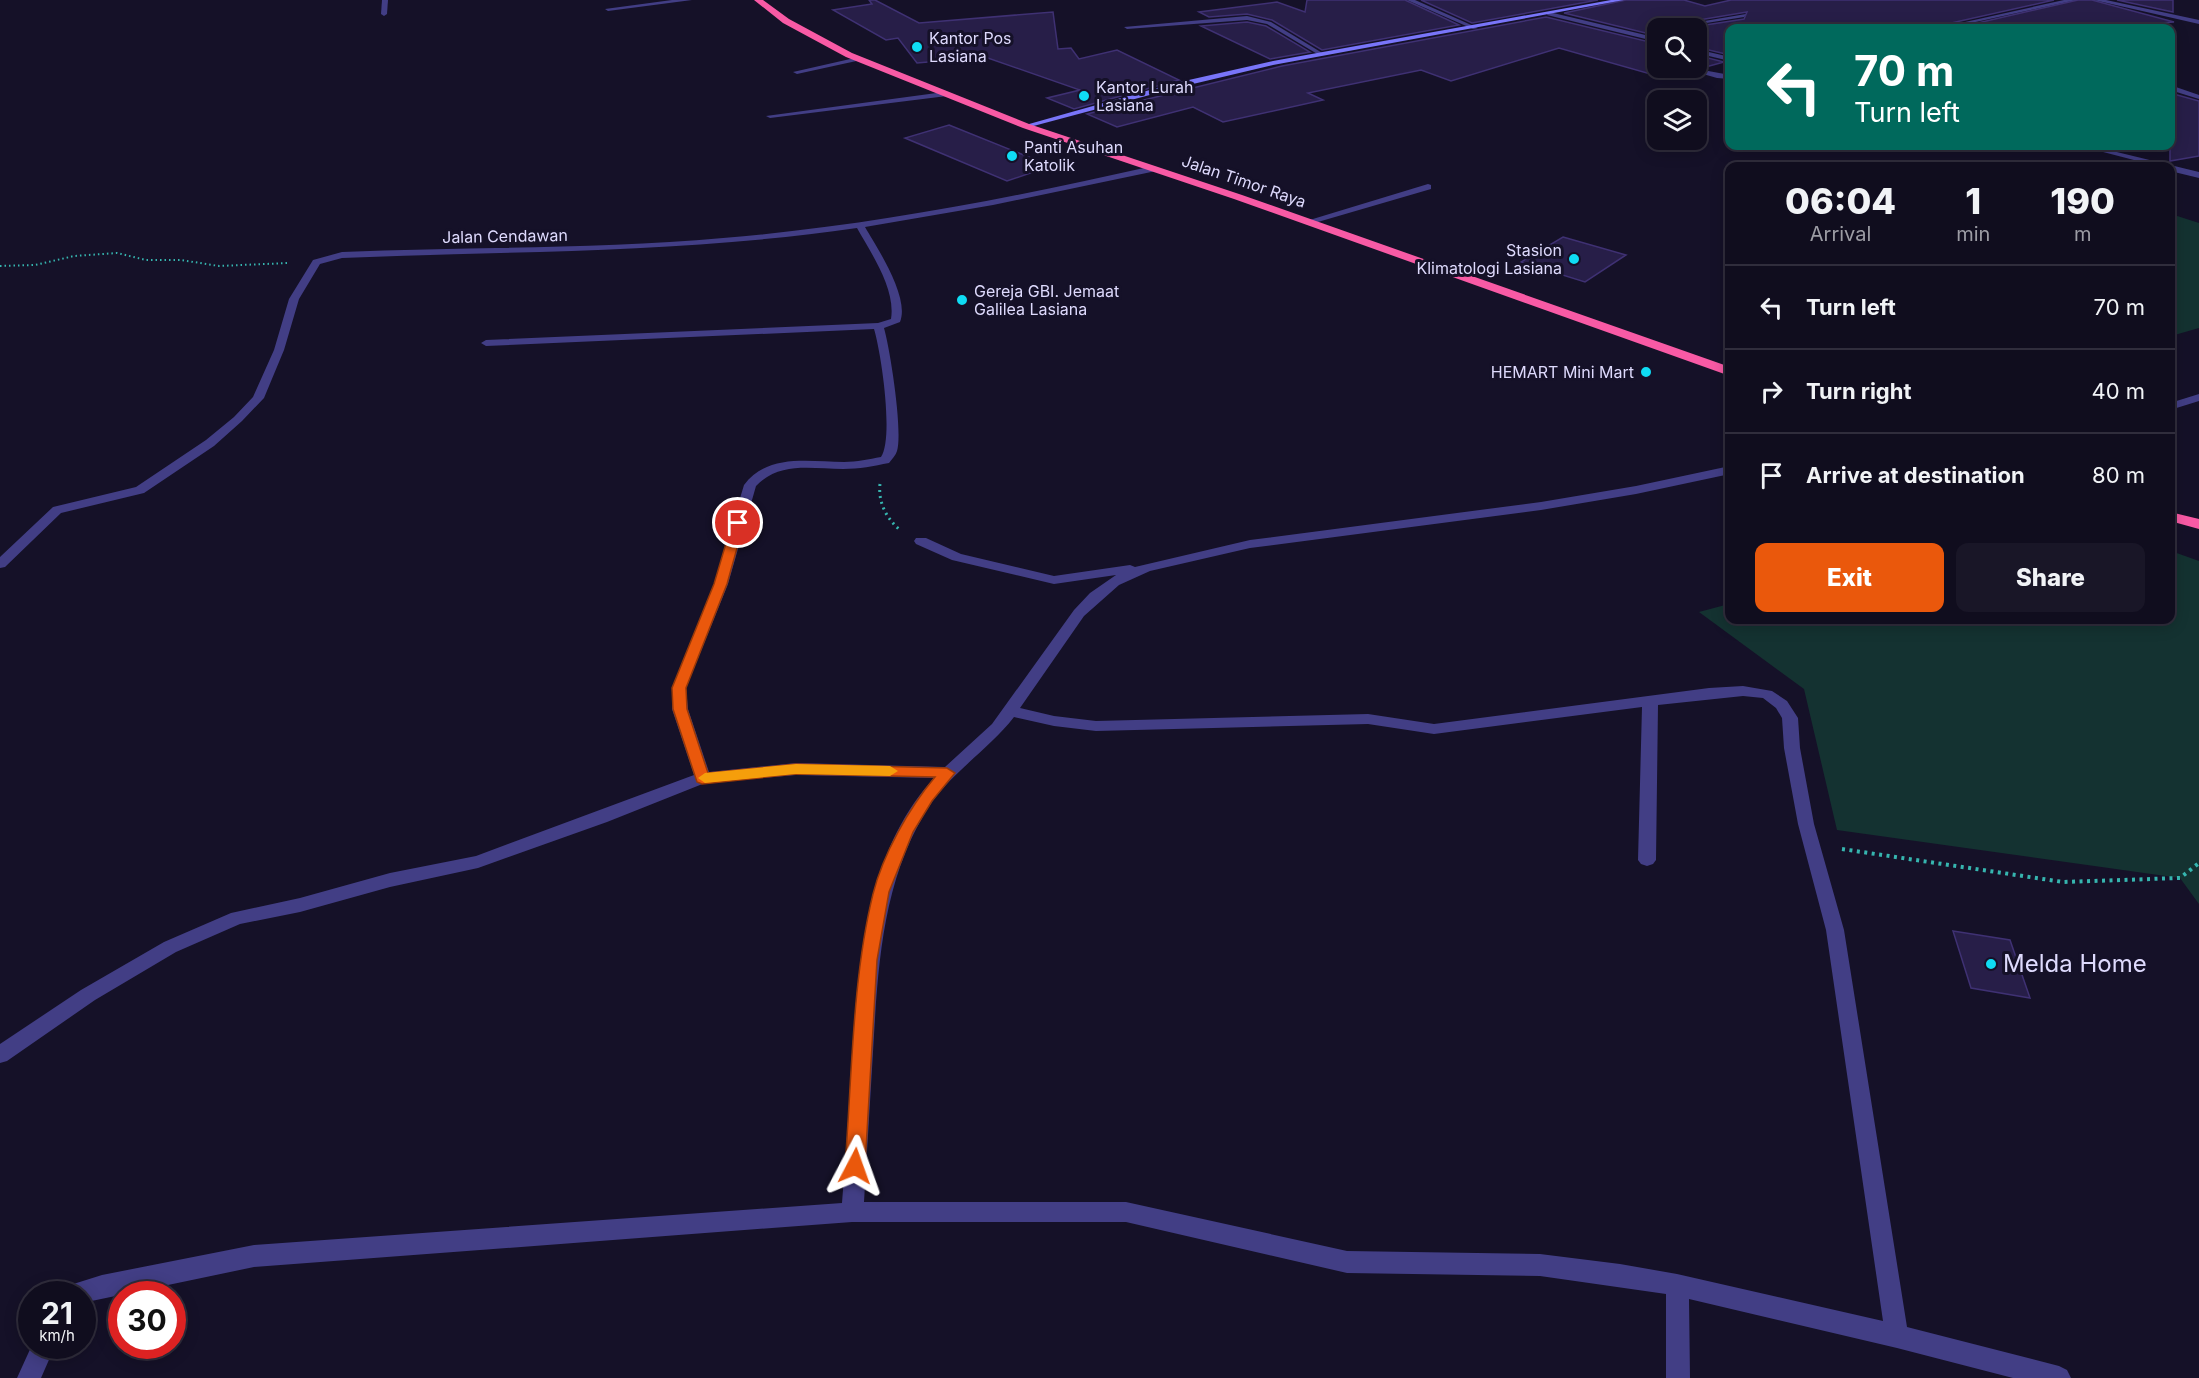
<!DOCTYPE html>
<html lang="en">
<head>
<meta charset="utf-8">
<style>
	:root { --surface:#100d1e; --page:#191627; --text:#f1f3f6; --muted:#9c9ca4; --line:#302d3c; --accent:#ea580c }
	body { margin:0; font-family:Inter,sans-serif; background:var(--page); color:var(--text); height:100vh; display:flex; flex-direction:column; font-size:22px; white-space:nowrap }
	* { box-sizing:border-box; margin:0 }
	p { font-size:20px; color:var(--muted) }
	.icon { flex:none; width:33px; height:33px; fill:none; stroke:currentColor; stroke-width:2; stroke-linecap:round; stroke-linejoin:round }
	.map { position:relative; flex:1; overflow:hidden }
	.panel { position:absolute; left:1725px; top:162px; width:450px; height:462px; display:flex; flex-direction:column; background:var(--surface); border-radius:12px; box-shadow:0 3px 15px #0003,0 0 0 2px var(--line) }
	.panel>* { flex:none }
	.banner { position:absolute; left:1725px; top:24px; width:450px; height:126px; border-radius:12px; box-shadow:0 3px 15px #0003,0 0 0 2px var(--line); background:#00695c; color:#fff; overflow:hidden }
	.tools { position:absolute; left:1647px; top:18px; display:grid; gap:12px }
	.tools a { display:grid; place-items:center; width:60px; height:60px; border-radius:12px; background:var(--surface); box-shadow:0 3px 15px #0003,0 0 0 2px var(--line); font-size:30px }
	.speed { position:absolute; left:18px; top:1281px; display:flex; gap:12px; font-size:30px; font-weight:700; text-align:center }
	.speed>* { display:grid; place-content:center; width:78px; height:78px; border-radius:50%; background:var(--surface); box-shadow:0 3px 15px #0003,0 0 0 2px var(--line); line-height:1 }
	.speed small { font-size:15px; font-weight:400 }
	.speed .limit { border:9px solid #d22; background:#fff; color:#111 }
	.pin { position:absolute; display:grid; place-items:center; width:51px; height:51px; color:#fff; margin:-26px; border:3px solid #fff; border-radius:50%; box-shadow:0 2px 6px #0007 }
	.me { position:absolute; width:66px; margin:-33px; rotate:4deg; stroke-linejoin:round; filter:drop-shadow(0 0 4px #0008) }
	.turn { display:flex; align-items:center; gap:21px; height:126px; padding:0 30px; font-size:27px }
	.turn .icon { width:78px; height:78px; stroke-width:2.5 }
	.turn b { display:block; font-size:42px; line-height:51px }
	.eta { display:flex; justify-content:space-evenly; align-items:center; height:102px; text-align:center }
	.eta b { font-size:36px; font-weight:800; line-height:42px }
	.primary-button { display:flex; gap:12px; margin-top:auto; padding:12px 30px }
	.primary-button a { flex:1; height:69px; border-radius:12px; background:var(--accent); color:#fff; font-size:24px; font-weight:800; line-height:69px; text-align:center }
	.primary-button a+a { background:var(--page); color:var(--text) }
	ul { padding:0; list-style:none }
	li { display:flex; align-items:center; gap:18px; height:84px; padding:0 30px; border-top:2px solid var(--line) }
	li div { flex:1 }
	li b { display:block; font-size:22px }
	li em { font-style:normal }
	.map>svg:first-child { display:block }
	.green { fill:#143231 }
	.building { fill:#271e48; stroke:#3f3173; stroke-width:1.5 }
	.lines { fill:none; stroke-linecap:round; stroke-linejoin:round }
	.path-far2 { stroke:#36b5af; stroke-width:2; stroke-dasharray:1.5 3; stroke-linecap:butt }
	.path-far1 { stroke:#36b5af; stroke-width:3; stroke-dasharray:2 4; stroke-linecap:butt }
	.path { stroke:#36b5af; stroke-width:4; stroke-dasharray:3 4.5; stroke-linecap:butt }
	.lane { fill:#423e85; fill-rule:evenodd }
	.street { fill:#423e85; fill-rule:evenodd }
	.secondary { fill:#7975f9; fill-rule:evenodd }
	.highway { fill:#f85aa5; fill-rule:evenodd }
	.route { fill:#ea580c; stroke:#983908; stroke-width:1.5 }
	.slow { fill:#f59e0b }
	.poi-dot { fill:#0fdcf4; stroke:#151128; stroke-width:2 }
	.labels { text-anchor:middle; stroke-width:6; stroke-linejoin:round; paint-order:stroke }
	.far-poi-label { font-size:16px; fill:#dedafd; stroke:#151128; text-anchor:start }
	.far-street-label { font-size:16px; fill:#dedafd; stroke:#151128 }
	.near-poi-label { font-size:24px; fill:#dedafd; stroke:#151128; text-anchor:start }
</style>
</head>
<body>
<div class="map">
<svg width="2199" height="1378" viewBox="0 0 2199 1378">
	<rect width="100%" height="100%" fill="#151128"/>
	<g class="green">
		<path d="M2171,214L2199,223V328L2171,336Z"/>
		<path d="M2171,551L2199,561V904L2180,878L1837,830L1804,689L1699,612L1729,604L1730,620H2170Z"/>
	</g>
	<g class="building">
		<path d="M869,0H875L919,23L1053,12L1058,49L1071,48L1079,59L1117,50L1179,80L1074,109L1047,98L1080,90L985,57L917,63L898,38L886,40L833,10L872,4Z"/>
		<path d="M1307,0H1405L1459,25L1322,50L1272,20L1247,14L1209,17L1199,12L1277,2L1305,12Z"/>
		<path d="M1421,0H1598L1472,23Z"/>
		<path d="M1626,0H1684L1705,6L1731,0H2054L1938,26L1936,28H1730V55L1696,47V28H1686L1744,19L1747,12L1663,26L1658,28V36L1564,13Z"/>
		<path d="M2078,0H2092L2174,22L2098,28H1956Z"/>
		<path d="M2117,0H2173V12Z"/>
		<path d="M1546,17L1658,44V68H1680L1686,72L1661,77L1559,48L1451,81L1421,70L1308,93L1323,100L1223,122L1193,107L1117,127L1087,114L1282,66Z"/>
		<path d="M1247,22L1266,26L1310,52L1270,59L1201,26Z"/>
		<path d="M1696,55L1724,62L1702,68L1696,67Z"/>
		<path d="M2170,93L2199,101V156L2170,161Z"/>
		<path d="M949,125L1051,166L1007,181L905,138Z"/>
		<path d="M1563,237L1626,255L1585,282L1521,262Z"/>
		<path d="M1953,931L2010,940L2030,998L1971,988Z"/>
	</g>
	<g class="lines">
		<path class="path-far2" d="M0,266L35,265L74,256L117,253L146,260H181L219,266L288,263"/>
		<path class="path-far1" d="M880,484C878,502 886,518 900,530"/>
		<path class="path" d="M1842,849L2063,882L2180,878L2199,863"/>
		<g class="lane">
			<path d="M1247,16L1271,22L1324,54L1319,55L1267,24L1247,20L1127,29L1124,27Z"/>
			<path d="M944,92L947,96L770,118L766,116Z"/>
		</g>
		<g class="street">
			<path d="M382,0H388L387,14L384,16L381,14Z"/>
			<path d="M672,0H692L608,11L605,9Z"/>
			<path d="M1407,0H1415L1478,28L1473,29Z"/>
			<path d="M2064,0H2076L1948,28H1938Z"/>
			<path d="M2094,0H2106L2199,20V24Z"/>
			<path d="M1549,12L1658,38V42L1547,15Z"/>
			<path d="M1746,14L1744,17L1675,28H1663Z"/>
			<path d="M1696,49L1730,57V61L1696,53Z"/>
			<path d="M859,57L861,60L797,74L793,72Z"/>
			<path d="M1682,68H1692L1730,75V79L1717,78Z"/>
			<path d="M2170,85L2199,95V99L2170,90Z"/>
			<path d="M2080,146H2092L2199,172V178L2170,171V166H2157Z"/>
			<path d="M1153,166L1156,167V171L993,205L865,227C878,249 910,298 900,322L884,328C890,349 903,431 897,451C896,455 892,459 889,463C874,466 859,469 843,469C812,469 780,461 756,486L728,584L686,688L688,709L709,772L796,763L945,767L992,724L1074,610L1090,593L1116,575L1054,584L952,560L916,544L914,541L916,538H926L961,554L1054,576L1130,565L1135,567L1250,540L1541,502L1636,486L1730,466V474L1636,494L1541,510L1250,548L1150,571L1119,585L1084,616L1020,708L1054,716L1096,721L1368,714L1434,724L1709,688L1743,686L1772,691L1787,701L1798,718L1800,748L1814,824L1844,930L1907,1327L2059,1366L2067,1370L2071,1378H2013L1897,1348L1689,1299L1690,1378H1666V1294L1540,1276L1347,1273L1126,1222H852L254,1267L82,1303V1294H64L67,1286L102,1275L254,1245L842,1203C846,1153 849,1103 853,1053C860,958 866,852 934,778L796,775L705,783L607,822L478,868L390,887L300,912L240,924L176,952L95,1000L7,1061L0,1063V1044L81,990L164,942L231,913L300,898L390,873L476,856L694,775L672,709V688L714,584L744,485C768,453 809,462 844,462C857,462 869,459 881,457C894,438 881,352 874,329L486,346L481,343L486,340L878,323L891,319C896,289 871,253 857,228C686,253 514,251 342,258L320,264L299,299L284,350L264,398L242,421L214,446L144,493L61,513L5,567L0,568V557L53,507L136,487L206,440L234,417L253,397L274,350L289,299L313,260L342,252C469,247 597,249 723,238C868,226 1011,198 1153,166ZM1743,696L1763,698L1776,708L1782,718L1784,748L1798,824L1826,930L1883,1321L1677,1274L1620,1264L1540,1254L1347,1251L1126,1202H864C867,1152 870,1102 873,1052C878,966 882,876 932,802C955,770 990,748 1014,717L1054,726L1096,731L1368,724L1434,734L1642,707L1638,860L1641,864L1647,866L1653,864L1656,860L1658,705Z"/>
			<path d="M1428,184L1431,185V189L1311,224L1303,222Z"/>
			<path d="M2199,394V401L2170,410V403Z"/>
			<path d="M32,1345L55,1346L41,1378H17Z"/>
		</g>
		<path class="secondary" d="M1611,0H1624L1273,65L1176,88L1026,128L1022,126L1171,84L1273,61Z"/>
		<g class="highway">
			<path d="M754,0H763L789,19L852,53L1029,124L1242,195L1730,367V376L1234,199L1023,128L846,57L783,23Z"/>
			<path d="M2170,512L2199,519V529L2170,521Z"/>
		</g>
	</g>
	<path class="route" d="M738,519L744,523L727,584L686,688L687,709L708,773L796,764L947,768L955,773L932,801L913,832L889,892L877,960L865,1166L862,1173L855,1175L848,1173L845,1166C852,1078 852,979 873,894C883,854 909,808 935,777L796,774L702,784L697,782L673,709L672,688L714,584L732,523Z"/>
	<path class="slow" d="M796,764L890,766L898,771L890,776L796,774L705,783L698,778L705,773Z"/>
	<g class="poi-dot">
		<circle cx="917" cy="47" r="6"/>
		<circle cx="1084" cy="96" r="6"/>
		<circle cx="1012" cy="156" r="6"/>
		<circle cx="1574" cy="259" r="6"/>
		<circle cx="962" cy="300" r="6"/>
		<circle cx="1646" cy="372" r="6"/>
		<circle cx="1991" cy="964" r="6"/>
	</g>
	<g class="labels">
		<g class="far-poi-label">
			<text x="929" y="44">Kantor Pos<tspan x="929" dy="18">Lasiana</tspan></text>
			<text x="1096" y="93">Kantor Lurah<tspan x="1096" dy="18">Lasiana</tspan></text>
			<text x="1024" y="153">Panti Asuhan<tspan x="1024" dy="18">Katolik</tspan></text>
			<text x="1562" y="256" text-anchor="end">Stasion<tspan x="1562" dy="18">Klimatologi Lasiana</tspan></text>
			<text x="974" y="297">Gereja GBI. Jemaat<tspan x="974" dy="18">Galilea Lasiana</tspan></text>
			<text x="1634" y="378" text-anchor="end">HEMART Mini Mart</text>
		</g>
		<g class="far-street-label">
			<text transform="translate(1244 181) rotate(19)" y="6">Jalan Timor Raya</text>
			<text transform="translate(505 236) rotate(-1)" y="6">Jalan Cendawan</text>
		</g>
		<g class="near-poi-label">
			<text x="2003" y="972">Melda Home</text>
		</g>
	</g>
</svg>
<div class="tools">
<a><svg class="icon" aria-label="search" viewBox="0 0 24 24"><circle cx="10" cy="10" r="6"/><path d="M15 15l6 6"/></svg></a>
<a><svg class="icon" aria-label="layers" viewBox="0 0 24 24"><path d="M12 4l9 5-9 5-9-5zM3 14l9 5 9-5"/></svg></a>
</div>
<div class="speed"><div>21<small>km/h</small></div><div class="limit">30</div></div>
<div class="pin" style="left:738px;top:523px;background:#d93025"><svg class="icon" aria-label="arrive" viewBox="0 0 24 24"><path d="M6 21V4h12l-3 4 3 4H6"/></svg></div>
<svg class="me" style="left:855px;top:1166px" viewBox="-20 -20 40 40"><path d="M0-17L14 15 0 8-14 15z" fill="#ea580c" stroke="#fff" stroke-width="4"/></svg>
<div class="banner">
<div class="turn"><svg class="icon" aria-label="left" viewBox="0 0 24 24"><path d="M17 20v-9H6M10 6l-5 5 5 5"/></svg><div><b>70 m</b>Turn left</div></div>
</div>
<section class="panel">
<div class="eta">
<div><b>06:04</b><p>Arrival</p></div>
<div><b>1</b><p>min</p></div>
<div><b>190</b><p>m</p></div>
</div>
<ul>
<li><svg class="icon" aria-label="left" viewBox="0 0 24 24"><path d="M17 20v-9H6M10 6l-5 5 5 5"/></svg><div><b>Turn left</b></div><em>70 m</em></li>
<li><svg class="icon" aria-label="right" viewBox="0 0 24 24"><path d="M7 20v-9h11M14 6l5 5-5 5"/></svg><div><b>Turn right</b></div><em>40 m</em></li>
<li><svg class="icon" aria-label="arrive" viewBox="0 0 24 24"><path d="M6 21V4h12l-3 4 3 4H6"/></svg><div><b>Arrive at destination</b></div><em>80 m</em></li>
</ul>
<div class="primary-button"><a>Exit</a><a>Share</a></div>
</section>
</div>
</body>
</html>
